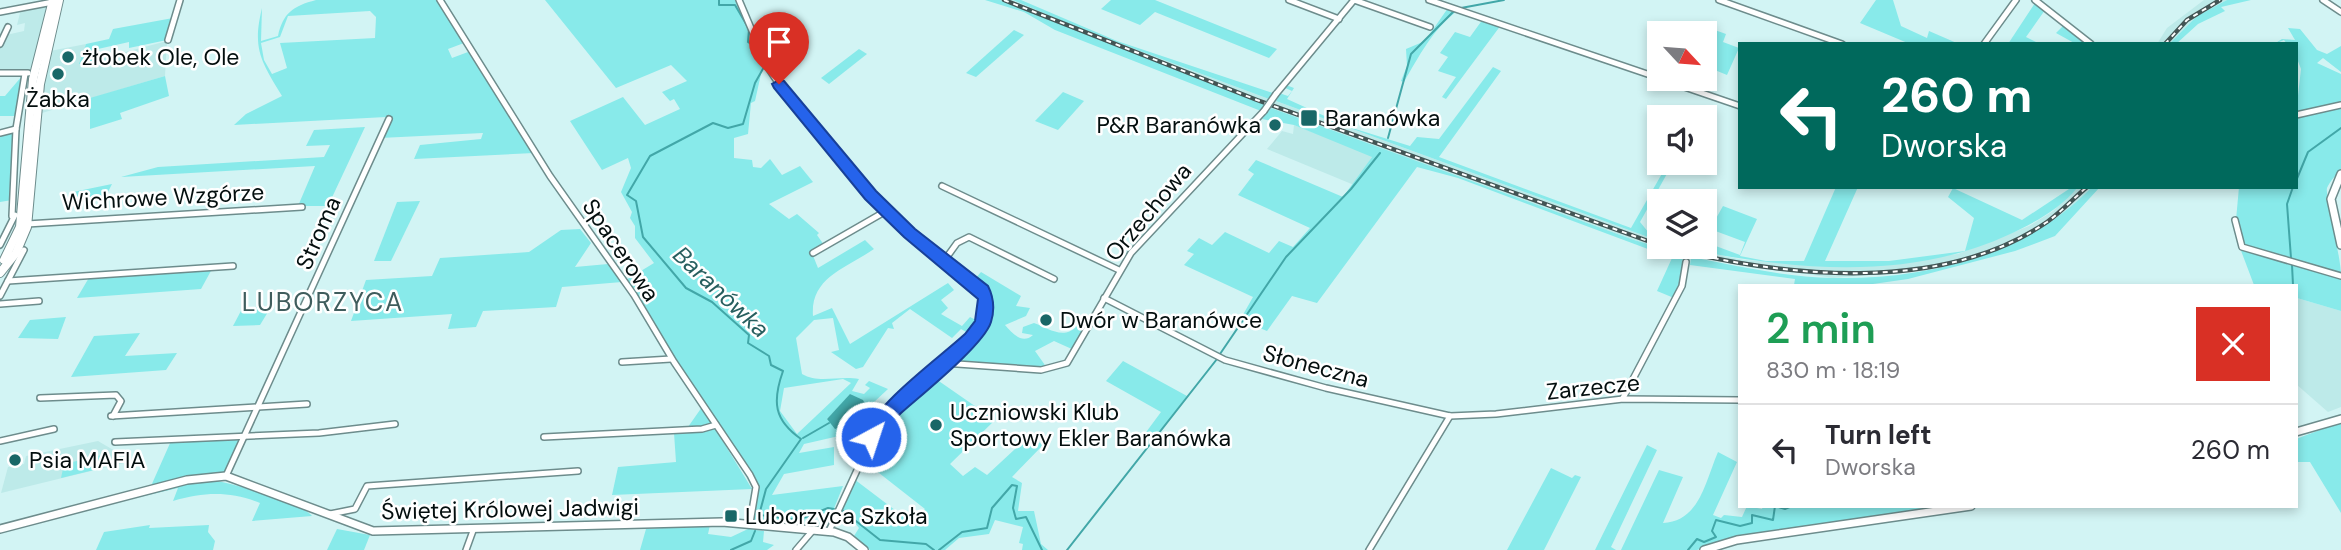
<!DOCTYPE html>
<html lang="en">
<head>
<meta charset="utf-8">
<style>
	:root { --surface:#fff; --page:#f2f2f3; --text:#2b2b33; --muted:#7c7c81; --line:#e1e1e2 }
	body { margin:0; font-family:"DM Sans",sans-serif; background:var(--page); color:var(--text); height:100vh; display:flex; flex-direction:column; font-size:26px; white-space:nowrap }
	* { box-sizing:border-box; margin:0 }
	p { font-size:23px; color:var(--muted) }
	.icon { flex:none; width:38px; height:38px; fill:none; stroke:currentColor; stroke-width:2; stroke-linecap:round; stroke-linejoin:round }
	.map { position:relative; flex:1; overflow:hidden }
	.details { position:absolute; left:1738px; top:284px; width:560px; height:224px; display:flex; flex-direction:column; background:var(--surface); border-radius:0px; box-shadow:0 4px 10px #0003 }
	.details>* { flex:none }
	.top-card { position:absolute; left:1738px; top:42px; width:560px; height:147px; border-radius:0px; box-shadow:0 4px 10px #0003; background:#00695c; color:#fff; overflow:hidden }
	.needle { width:46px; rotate:116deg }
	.fabs { position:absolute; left:1647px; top:21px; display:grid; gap:14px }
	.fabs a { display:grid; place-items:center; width:70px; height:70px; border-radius:0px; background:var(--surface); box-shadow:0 4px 10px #0003; font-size:35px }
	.pin { position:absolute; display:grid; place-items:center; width:60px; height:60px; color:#fff; margin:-72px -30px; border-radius:50% 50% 50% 0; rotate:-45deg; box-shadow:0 0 7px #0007 }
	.pin .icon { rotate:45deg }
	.me { position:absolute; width:77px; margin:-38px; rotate:40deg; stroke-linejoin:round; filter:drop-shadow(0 0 5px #0008) }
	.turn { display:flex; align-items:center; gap:24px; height:147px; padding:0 28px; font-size:32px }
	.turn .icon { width:91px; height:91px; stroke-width:2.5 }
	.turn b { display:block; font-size:49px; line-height:60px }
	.round { display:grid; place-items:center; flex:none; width:74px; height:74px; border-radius:0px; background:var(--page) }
	.summary { display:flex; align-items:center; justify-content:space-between; height:119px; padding:0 28px }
	h1 { font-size:42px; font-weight:600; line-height:52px; color:#1e9e55 }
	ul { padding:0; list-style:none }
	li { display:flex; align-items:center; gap:21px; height:91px; padding:0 28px; border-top:2px solid var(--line) }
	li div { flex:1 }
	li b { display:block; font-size:26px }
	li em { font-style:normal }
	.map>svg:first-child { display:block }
	.built { fill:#bdeae9 }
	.green { fill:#88eaea; fill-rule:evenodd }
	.water { fill:#42a7a8 }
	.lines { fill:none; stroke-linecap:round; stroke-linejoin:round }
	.stream { stroke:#42a7a8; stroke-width:2 }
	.minor-casing { stroke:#6d8c8c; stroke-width:8 }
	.tertiary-casing { stroke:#6d8c8c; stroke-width:10 }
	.secondary-casing { stroke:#6d8c8c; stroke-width:10 }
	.minor { stroke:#fff; stroke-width:5 }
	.tertiary { stroke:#fff; stroke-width:7 }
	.secondary { stroke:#fff; stroke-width:8 }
	.rail-casing { stroke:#435555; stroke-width:4.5 }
	.rail { stroke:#fff; stroke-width:2; stroke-dasharray:5; stroke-linecap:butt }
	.minor-bridge-casing { stroke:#6d8c8c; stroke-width:8; stroke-linecap:butt }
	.minor-bridge { stroke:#fff; stroke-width:5 }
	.route { fill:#2563eb; stroke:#184099; stroke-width:2 }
	.poi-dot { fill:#196767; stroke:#fff; stroke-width:2.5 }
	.labels { text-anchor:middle; stroke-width:5; stroke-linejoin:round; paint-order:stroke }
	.poi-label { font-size:23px; fill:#030e0e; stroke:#fff; text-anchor:start }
	.street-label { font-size:23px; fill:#030e0e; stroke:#fff }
	.water-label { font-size:24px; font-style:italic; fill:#275f5f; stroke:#fff }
	.quarter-label { font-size:26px; letter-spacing:2px; fill:#3f5d5d; stroke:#fff }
</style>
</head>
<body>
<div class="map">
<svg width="2341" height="550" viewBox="0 0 2341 550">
	<rect width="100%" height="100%" fill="#d2f4f4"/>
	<g class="built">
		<path d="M1000,0H1013L1078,28L1269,99L1265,105Z"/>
		<path d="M2204,0H2227L2197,16L2169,44H2157L2167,28Z"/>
		<path d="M47,3L32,67L28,71L0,72V46L6,35L24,31L25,23L17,25L21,9Z"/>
		<path d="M167,41L165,76L42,113L45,96L43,83L50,51L86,44L80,64Z"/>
		<path d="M1276,101L1659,241V247L1683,248V254L1634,240L1271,108Z"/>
		<path d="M1294,125L1370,154L1372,157L1354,185L1267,149L1282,131L1293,134Z"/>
		<path d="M2078,187H2092L2070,211L2042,230L1986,254L1953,264L1909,272L1833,278L1691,257L1692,250L1744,260L1849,267L1958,254L2029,226L2053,211Z"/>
		<path d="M2297,298L2341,311V407L2328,412L2296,384Z"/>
		<path d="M98,441L132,461L1,493L8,467L24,464L26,456Z"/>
	</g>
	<g class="green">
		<path d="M316,0H438L464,43L448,49L452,58L468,52L534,153L414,159L420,145L481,139L483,133L380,138L386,117L234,125L246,114L282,96C261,61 252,49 262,8L261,41L278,36C283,13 293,6 316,0ZM370,11L376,17L375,38L280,43L287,68L272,74L264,60L261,43L280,37L288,16Z"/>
		<path d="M545,0H737L763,65L755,101L751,103L748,134L734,138V158L752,160L753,167L761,168L770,159L782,175L800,166L813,182L769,204L789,219L797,214L819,233L817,235L824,245L812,253L818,268L865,240L874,249C847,268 810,277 813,316L832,308L850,344L948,283L954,290L941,300L948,308L941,314L962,326L970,317L976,320L968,333L961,329L952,338L910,309L892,323L894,329L888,328L863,367L856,369L831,352L839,350L833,318L814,320L796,338L802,374C819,384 840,375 859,379L852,391L864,394L870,388L865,385L869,381L888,389L873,403L881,410L896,398L898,401L867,436H862L863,428L839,431V436L804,444L799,453L834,447V465L784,474L772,495L843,486L833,511L805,519L803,526L753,519L758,486C713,418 668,351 626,280L654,263L635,238V226L630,218L632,212L621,192L631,168L628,158L602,170L570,121L623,97L645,125L680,109L674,99L670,101L662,92L687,81L671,65L616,88ZM843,379L851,383L797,434L780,411L784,388ZM851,394L859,423L845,424L827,419Z"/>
		<path d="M985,0H1000L1265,105L1261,111L1055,30L1024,12Z"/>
		<path d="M1013,0H1021L1117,41L1273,93L1269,99L1078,28Z"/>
		<path d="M1111,0H1155L1277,49L1269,58L1155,12L1140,25L1101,9Z"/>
		<path d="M1876,0H1893L1901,26L1927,38L1929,31L1959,44H1910L1860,23Z"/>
		<path d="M2031,0H2034L2089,44H2076L2056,33L2064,25L2045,10L2026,37L2040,44H2008L2035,3Z"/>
		<path d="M2227,0H2251L2221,7L2225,11L2198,24L2176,44H2169L2197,16Z"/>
		<path d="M1448,8L1457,11C1433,29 1419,56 1404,82L1401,81L1407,66L1406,49L1425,41Z"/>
		<path d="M173,18L167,40L129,48V42L98,49L95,61L79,64L86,44L109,39L113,29Z"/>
		<path d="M1483,19L1501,25L1446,99L1442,97L1456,77L1438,71L1448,57L1440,53L1455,32L1470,37Z"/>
		<path d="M2288,28L2300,29L2317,50L2327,54L2341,46V72L2323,58L2317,63L2341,74V104L2296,113L2301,69L2296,56V44H2287L2284,40L2274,44L2282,39L2295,40Z"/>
		<path d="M1712,29L1726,34L1723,42L1739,48L1727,75L1705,66V44Z"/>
		<path d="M1014,30L1024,35L976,77L966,73Z"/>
		<path d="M859,49L867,54L829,84L821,78Z"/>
		<path d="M1493,67L1501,71L1439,157L1631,228L1668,163H1673L1640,222L1649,233L1659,235V241L1276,101L1279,93L1288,96L1292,91L1283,87L1286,85L1294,88L1287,99L1349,127L1410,146L1417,137L1439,139Z"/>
		<path d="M22,76L16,116H0V96H5Z"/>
		<path d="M165,76L169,96L120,113L122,119L90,129V98Z"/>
		<path d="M1063,92L1084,101L1058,130L1035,121Z"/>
		<path d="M2341,106V170C2336,175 2330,181 2327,188C2325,195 2341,257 2341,275L2243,246L2236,220L2239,187H2296V116Z"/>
		<path d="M1271,108L1634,240L1683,254L1681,280L1674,298L1657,291L1672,258L1458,178L1417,167L1317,303L1292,296L1267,331L1240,320L1253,297L1184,265L1194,254L1187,251L1199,238L1212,245L1225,232L1269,253L1279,241L1293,247L1310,228L1238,195L1254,174L1248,170L1256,160L1343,197L1372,157L1294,125L1262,119Z"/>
		<path d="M365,127L328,206H298L315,166L121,177L158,167L324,157L330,145L306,146L314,130Z"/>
		<path d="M13,131L12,200L0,202V134Z"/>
		<path d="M112,184L105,198L67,205L73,192Z"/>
		<path d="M1836,187H1858L1825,261H1889L1965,251L1974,218L1948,197L1953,188L2022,220L2072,187H2078C2060,209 2034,223 2008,235C1908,281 1796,270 1692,250V247H1704L1705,242L1740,255L1745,242L1710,229L1723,206L1757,219L1740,256L1766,261H1804Z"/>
		<path d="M2092,187H2100L2055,236L2015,251L1908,279L1866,285H1794L1795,279L1690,265L1691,257C1737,266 1785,277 1833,278C1926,280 2027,255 2092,187Z"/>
		<path d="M420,201L391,261H374L397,202Z"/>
		<path d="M580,229L591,243L575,267L608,264L622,282L562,287L556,307L483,311L476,327L448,329L452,314L351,321L366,280L432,276L440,258L529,252L561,230Z"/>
		<path d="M2240,248L2341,277V311L2297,298L2296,310V285H2254Z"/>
		<path d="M212,269L201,289L77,298L90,276Z"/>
		<path d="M981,272L1021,296L1016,306L1030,308L1026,316L1005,325C1012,333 1022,345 1033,335L1022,333L1023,327L1034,323C1047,327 1063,341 1077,326L1086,327L1074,350L1054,341L1035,351L1047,368L952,360C965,340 997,328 991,298L974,280Z"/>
		<path d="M243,307H271L260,325L233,326Z"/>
		<path d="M66,317L58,339L18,338L30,320Z"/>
		<path d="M140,333L125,356L177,353L166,370L71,377L94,336Z"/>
		<path d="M1123,361L1187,396L1153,440L1144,435L1161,412L1106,381Z"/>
		<path d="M933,377L995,420L950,464L963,476L975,467L987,475L1029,436L1043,445L1012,477L1022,483L1018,511H1034L1041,544L1048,550H1022L1023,544L1019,543L1023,527L995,520L989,534L959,538L945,550H870L854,536L859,528L848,514L840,513L854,479L912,523L925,509L865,462V458L887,421Z"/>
		<path d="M702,407L752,489L612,495L618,467L676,462L674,433L688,427Z"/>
		<path d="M2341,422V513L2310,462H2296V439Z"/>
		<path d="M241,438L225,474L198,475L151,486L171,441Z"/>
		<path d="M1647,445L1657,450L1611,547L1616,550H1595Z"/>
		<path d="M1718,452L1737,462L1713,515L1721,518L1724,515L1742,517L1747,506L1762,509L1763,506H1956L1732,538L1697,550H1621L1659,470L1683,477L1663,523C1700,521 1705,482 1718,452Z"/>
		<path d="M102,455L98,469L61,478L64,464Z"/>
		<path d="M1551,468L1572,478L1575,475L1581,477L1544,550H1507Z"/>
		<path d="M205,479C226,481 301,502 312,516L252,521L260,503C229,491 205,492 173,501L178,488L123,501Z"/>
		<path d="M150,525L149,528L209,525L208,532L215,541L213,550H96L104,532Z"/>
		<path d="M710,525L708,534L731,537L748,529L764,531L763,542L774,545L767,550H640L646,529Z"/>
		<path d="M337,529L370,535L364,550H327Z"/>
	</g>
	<path class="water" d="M850,394L863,400L869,412L859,423L835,429L827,419Z"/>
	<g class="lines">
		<g class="stream">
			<path d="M719,0V5H735L749,29L748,42L754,46L764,67L755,83L743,124L728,128L713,123L650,156L627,195L636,201L643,237L686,288L712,302L749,335L748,343L769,356L771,365L783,371C772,402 774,420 801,439L766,489L758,519"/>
			<path d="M1461,8L1504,0"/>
			<path d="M1388,138L1411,54L1454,11"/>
			<path d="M2296,181L2308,152L2341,128"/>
			<path d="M2291,258L2287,204L2293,187"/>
			<path d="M2292,265L2293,285"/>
			<path d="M1220,354L1286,257L1351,189L1380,153"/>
			<path d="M803,438L829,423"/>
			<path d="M842,510L880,540L926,544L934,550"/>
			<path d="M761,515L798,520L828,508L834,509"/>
			<path d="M731,550L751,541L755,531"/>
			<path d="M939,550L962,532L987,528L992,508L1012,485L1017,486L1013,508L1016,519L1026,517L1042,550"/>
			<path d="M1067,550L1217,359"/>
			<path d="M1688,550L1697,539L1704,542L1716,537L1712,531L1716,520L1740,526L1752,523V515L1773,520L1775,506L1785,509L1792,506"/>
		</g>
		<g class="minor-casing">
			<g id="minor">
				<path d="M440,0L550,176L634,295L674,362L750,475L756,487L750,523"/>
				<path d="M739,0L767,66L779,84L870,195L909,233L982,291L987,312L971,339L876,429L829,531"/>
				<path d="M1289,0L1339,19"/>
				<path d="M1354,0L1430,27"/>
				<path d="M1429,0L1659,78"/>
				<path d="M1719,0L1842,44"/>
				<path d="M2035,0L2091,44"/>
				<path d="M2323,0L2341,12"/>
				<path d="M0,12L53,2"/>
				<path d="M168,40L180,0"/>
				<path d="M0,44L8,27"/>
				<path d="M1984,44L2016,0"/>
				<path d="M0,73H28"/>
				<path d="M1661,79L1740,106"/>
				<path d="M1276,94L1354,0"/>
				<path d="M2296,115L2341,105"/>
				<path d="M0,133L16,129"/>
				<path d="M942,186L1119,270"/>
				<path d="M12,216L16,129L25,74"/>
				<path d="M2235,220L2242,247L2341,276"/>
				<path d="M27,224L302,207"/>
				<path d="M0,245L15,215"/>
				<path d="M813,253L886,211"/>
				<path d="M944,261L957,243L969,237L1054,279"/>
				<path d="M8,281L233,266"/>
				<path d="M0,296L24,250"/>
				<path d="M1104,298L1225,360L1326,388L1450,416L1496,414L1623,399L1740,400"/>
				<path d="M0,304L39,301"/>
				<path d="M622,362L671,359"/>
				<path d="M943,363L1041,370L1067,363L1131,253L1264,111"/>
				<path d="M40,398L116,395L121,401L113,416"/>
				<path d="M1623,398L1682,286L1686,262"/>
				<path d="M111,416L307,404"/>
				<path d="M544,437L702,429L716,425"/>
				<path d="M0,441L54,429"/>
				<path d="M115,442L319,433L395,424"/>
				<path d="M226,476L389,119"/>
				<path d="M330,514L355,509L367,486L578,471"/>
				<path d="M466,550L474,528"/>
				<path d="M796,550L814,529"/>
				<path d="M1369,550L1450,416"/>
			</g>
		</g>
		<g class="tertiary-casing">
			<g id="tertiary">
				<path d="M2341,174L2331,199L2341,245"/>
				<path d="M2296,432L2341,419"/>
				<path d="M0,529L187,480L226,476L373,531L722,522L834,532L848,537L864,550"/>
				<path d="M1704,550L1737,540L1971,506"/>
			</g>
		</g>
		<g class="secondary-casing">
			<g id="secondary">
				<path d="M4,260L20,227L33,79L53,0"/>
				<path d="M0,273L16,253L27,227L40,84L59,0"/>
			</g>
		</g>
		<use href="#minor" class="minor"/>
		<use href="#tertiary" class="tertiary"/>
		<use href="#secondary" class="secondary"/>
		<g class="rail-casing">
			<g id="rail">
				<path d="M1004,0L1257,100L1659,245"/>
				<path d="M2165,44L2187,20L2220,0"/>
				<path d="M1665,247C1783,277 1940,295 2047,222C2061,212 2074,198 2087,187"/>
			</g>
		</g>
		<use href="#rail" class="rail"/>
		<g class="minor-bridge-casing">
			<path id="minor-bridge" d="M1264,111L1276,94"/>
		</g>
		<use href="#minor-bridge" class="minor-bridge"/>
	</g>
	<path class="route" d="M779,80L784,81L876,191L915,229L988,286C994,298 995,309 991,322C984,345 920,396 900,414C890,423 883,440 871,444L862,437C880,400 934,362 965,334L975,321L978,299L904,237L865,199L774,88L772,84Z"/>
	<g class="poi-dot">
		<circle cx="68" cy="57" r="7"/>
		<circle cx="58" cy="74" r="7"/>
		<rect x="1300" y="109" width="18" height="18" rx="3.5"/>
		<circle cx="1275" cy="125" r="7"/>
		<circle cx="1046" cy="320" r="7"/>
		<circle cx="936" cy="425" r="7"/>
		<circle cx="15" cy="460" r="7"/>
		<rect x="724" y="509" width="14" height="14" rx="3.5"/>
	</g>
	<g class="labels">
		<g class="poi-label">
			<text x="82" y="65">żłobek Ole, Ole</text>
			<text x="58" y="107" text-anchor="middle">Żabka</text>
			<text x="1325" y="126">Baranówka</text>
			<text x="1261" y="133" text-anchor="end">P&amp;R Baranówka</text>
			<text x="1060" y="328">Dwór w Baranówce</text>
			<text x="950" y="420">Uczniowski Klub<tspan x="950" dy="26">Sportowy Ekler Baranówka</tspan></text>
			<text x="29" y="468">Psia MAFIA</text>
			<text x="745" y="524">Luborzyca Szkoła</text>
		</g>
		<g class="street-label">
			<text transform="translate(163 197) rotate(-3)" y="8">Wichrowe Wzgórze</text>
			<text transform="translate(1148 212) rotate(-50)" y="8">Orzechowa</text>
			<text transform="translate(318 233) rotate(-66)" y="8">Stroma</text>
			<text transform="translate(621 250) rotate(56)" y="8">Spacerowa</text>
			<text transform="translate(1316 366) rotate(15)" y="8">Słoneczna</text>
			<text transform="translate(1593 387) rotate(-6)" y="8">Zarzecze</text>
			<text transform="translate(510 509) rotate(-1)" y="8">Świętej Królowej Jadwigi</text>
		</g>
		<g class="water-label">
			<text transform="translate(721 292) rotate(43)" y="8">Baranówka</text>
		</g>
		<g class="quarter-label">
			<text x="323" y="311">LUBORZYCA</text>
		</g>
	</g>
</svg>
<div class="fabs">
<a><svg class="needle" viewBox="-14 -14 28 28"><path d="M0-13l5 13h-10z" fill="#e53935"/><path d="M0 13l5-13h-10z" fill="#7c7c81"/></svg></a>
<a><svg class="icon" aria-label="sound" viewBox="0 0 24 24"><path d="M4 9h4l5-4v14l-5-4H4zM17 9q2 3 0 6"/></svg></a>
<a><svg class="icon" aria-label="layers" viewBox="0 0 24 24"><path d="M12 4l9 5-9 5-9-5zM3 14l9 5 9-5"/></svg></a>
</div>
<div class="pin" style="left:779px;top:84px;background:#d93025"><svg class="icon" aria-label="arrive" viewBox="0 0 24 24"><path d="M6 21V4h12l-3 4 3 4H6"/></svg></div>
<svg class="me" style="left:871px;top:437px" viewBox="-20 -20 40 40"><circle r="17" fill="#2563eb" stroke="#fff" stroke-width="3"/><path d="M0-11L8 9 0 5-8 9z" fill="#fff"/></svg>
<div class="top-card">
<div class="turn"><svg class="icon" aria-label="left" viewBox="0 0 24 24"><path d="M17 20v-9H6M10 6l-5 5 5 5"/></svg><div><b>260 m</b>Dworska</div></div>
</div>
<section class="details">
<div class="summary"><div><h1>2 min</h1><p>830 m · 18:19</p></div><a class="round" style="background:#d93025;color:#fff"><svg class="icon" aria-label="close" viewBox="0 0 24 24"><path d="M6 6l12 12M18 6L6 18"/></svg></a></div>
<ul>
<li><svg class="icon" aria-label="left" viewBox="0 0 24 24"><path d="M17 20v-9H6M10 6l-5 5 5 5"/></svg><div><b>Turn left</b><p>Dworska</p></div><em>260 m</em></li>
</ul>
</section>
</div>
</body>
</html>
